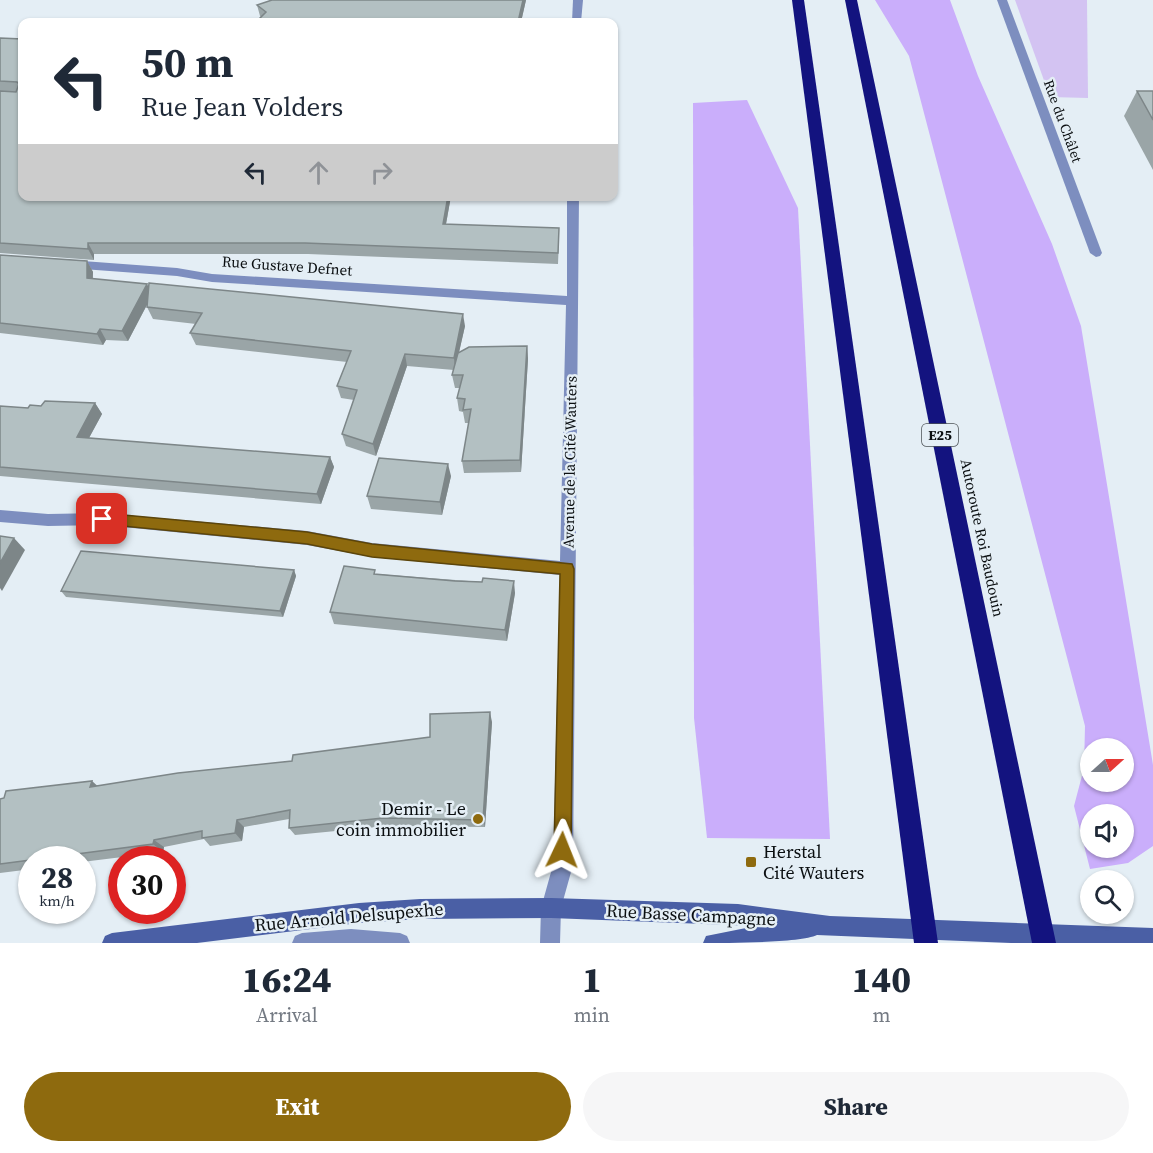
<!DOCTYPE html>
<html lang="en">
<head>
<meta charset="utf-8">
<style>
	:root { --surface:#fff; --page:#f6f6f7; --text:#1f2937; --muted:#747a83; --accent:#8e6a0e }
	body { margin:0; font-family:"Source Serif 4",serif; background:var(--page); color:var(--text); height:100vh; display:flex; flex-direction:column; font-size:22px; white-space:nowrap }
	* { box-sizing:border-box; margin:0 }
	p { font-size:20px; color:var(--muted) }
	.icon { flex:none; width:33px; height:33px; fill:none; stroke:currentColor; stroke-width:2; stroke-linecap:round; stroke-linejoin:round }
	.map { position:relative; height:943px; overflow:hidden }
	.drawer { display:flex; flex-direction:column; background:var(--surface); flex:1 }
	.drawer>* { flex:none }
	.hud { position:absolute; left:18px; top:18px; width:600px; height:183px; border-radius:12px; box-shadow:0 2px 4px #0004; background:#fff; color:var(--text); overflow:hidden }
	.needle { width:39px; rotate:69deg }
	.tools { position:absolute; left:1080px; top:738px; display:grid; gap:12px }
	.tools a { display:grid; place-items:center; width:54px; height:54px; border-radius:50%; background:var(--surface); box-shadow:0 2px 4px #0004; font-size:30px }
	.speed { position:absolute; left:18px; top:846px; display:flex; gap:12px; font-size:30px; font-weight:700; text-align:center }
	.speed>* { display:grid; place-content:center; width:78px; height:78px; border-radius:50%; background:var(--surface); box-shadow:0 2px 4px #0004; line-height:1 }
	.speed small { font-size:15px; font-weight:400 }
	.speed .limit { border:9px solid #d22; background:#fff; color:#111 }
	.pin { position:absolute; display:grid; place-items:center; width:51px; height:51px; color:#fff; margin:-26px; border-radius:12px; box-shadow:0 3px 9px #0006 }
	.me { position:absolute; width:66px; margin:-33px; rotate:2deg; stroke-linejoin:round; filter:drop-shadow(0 0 4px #0008) }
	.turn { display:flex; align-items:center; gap:21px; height:126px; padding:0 24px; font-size:27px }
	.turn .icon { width:78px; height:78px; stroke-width:2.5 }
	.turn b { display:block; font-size:42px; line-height:51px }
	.lanes { display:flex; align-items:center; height:57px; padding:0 24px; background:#0003; justify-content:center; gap:30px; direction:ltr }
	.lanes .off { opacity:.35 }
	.eta { display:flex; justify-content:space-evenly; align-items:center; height:102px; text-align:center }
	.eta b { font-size:36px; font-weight:800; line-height:42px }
	.action { display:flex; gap:12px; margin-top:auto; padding:12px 24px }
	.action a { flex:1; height:69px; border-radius:36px; background:var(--accent); color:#fff; font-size:24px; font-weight:800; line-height:69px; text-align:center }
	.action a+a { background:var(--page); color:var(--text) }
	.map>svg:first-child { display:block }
	.green { fill:#d3c3f2 }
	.forest { fill:#caaefb; fill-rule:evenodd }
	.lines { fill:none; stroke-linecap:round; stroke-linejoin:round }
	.lane { fill:#7d8ebf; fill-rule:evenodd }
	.street { fill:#7d8ebf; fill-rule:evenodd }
	.secondary { fill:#4a5fa5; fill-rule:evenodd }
	.highway { fill:#13137f; fill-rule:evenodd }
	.wall { fill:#9aa5a7 }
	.shaded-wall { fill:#7d8688 }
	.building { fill:#b3c0c2; stroke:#7d8688; stroke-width:1.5 }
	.route { fill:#8e6a0e; stroke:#5c4509; stroke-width:1.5 }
	.poi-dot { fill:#8e6a0e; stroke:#e4eef5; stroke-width:2 }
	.labels { text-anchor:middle; stroke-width:5; stroke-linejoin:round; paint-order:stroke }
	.far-street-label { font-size:14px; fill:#0a0e10; stroke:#e4eef5 }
	.shield { fill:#e4eef5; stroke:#4b5155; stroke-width:1.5 }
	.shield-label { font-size:14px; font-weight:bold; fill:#0a0e10 }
	.street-label { font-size:15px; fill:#0a0e10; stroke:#e4eef5 }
	.near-poi-label { font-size:18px; fill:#0a0e10; stroke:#e4eef5; text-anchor:end }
	.near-street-label { font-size:18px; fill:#0a0e10; stroke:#e4eef5 }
</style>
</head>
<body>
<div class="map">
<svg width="1153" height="943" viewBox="0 0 1153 943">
	<rect width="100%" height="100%" fill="#e4eef5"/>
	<path class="green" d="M1015,0H1087L1088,98L1050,97Z"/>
	<g class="forest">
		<path d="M875,0H950L978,76L1052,244L1081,326L1153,765V846L1128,863L1090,869L1074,806L1084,768L1085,726L909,56ZM1090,748H1124V782H1090ZM1090,814H1124V848H1090Z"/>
		<path d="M747,100L798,208L830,839L707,838L694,718L693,103Z"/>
	</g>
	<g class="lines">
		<path class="lane" d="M351,929L400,933L407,936L410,943H292L295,936L302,933Z"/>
		<g class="street">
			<path d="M573,0H583L581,22H572Z"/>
			<path d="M997,0H1007L1102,253L1100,256L1096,257L1090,253Z"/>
			<path d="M567,196H579L573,865L561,908L560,943H540L541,908L553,865L560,575L372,557L307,545L102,525L48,526L0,522V510L48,514L102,513L307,531L372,543L560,561L566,305L212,282L177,276L69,268L63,264L69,260L177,268L212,274L567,296Z"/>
		</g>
		<path class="secondary" d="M551,898L738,904L830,916L1153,928V943H1011L817,935C800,943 727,943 703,943L706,936L756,926L551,918L420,919L359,923L197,943H102L105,936L112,933L359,903L420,899Z"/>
		<g class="highway">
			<path d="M792,0H804L938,943H914Z"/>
			<path d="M845,0H857L1056,943H1032Z"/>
		</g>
	</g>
	<g class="wall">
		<path d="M526,0L521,22H256L261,17L260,16L257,5Z"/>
		<path d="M0,38L22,39V196H451L446,224L559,239L558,264L308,254H94V260L0,253Z"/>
		<path d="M1137,91H1153V170L1124,116Z"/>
		<path d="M0,255L87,261L93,272V279L147,284L149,288L465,326L459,352L527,346L528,359L521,472L464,473L462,461L469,423H465L463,412L459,411L457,398L460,388H455L452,375L454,370L407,366L376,456L346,446L342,434L354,400L341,398L337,386L347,362L196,345L190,333L196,324L153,319L147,307V305L128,341L106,340L103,345L0,333Z"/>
		<path d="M95,403L102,414L89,438L330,457L334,467L321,504L0,476V406L28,408L41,406Z"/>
		<path d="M451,476L442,515L371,509L367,496Z"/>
		<path d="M294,570L296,576L283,617L66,597L61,591Z"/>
		<path d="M377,574L482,582L515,593L507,641L334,624L330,612Z"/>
		<path d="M492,722L485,827L387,826L295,835L289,828V819L244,827L242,841L210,846L204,839L164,847L163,852L82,862V860H32V869L0,873V799L292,761L430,737Z"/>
	</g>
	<g class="shaded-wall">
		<path d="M523,0H526L521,22H518Z"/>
		<path d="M448,196H451L444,235L443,224Z"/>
		<path d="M88,243L94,254V260L88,249Z"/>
		<path d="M87,261L93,272L92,289L87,278Z"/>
		<path d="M147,284L152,295L128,341L122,331Z"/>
		<path d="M463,314L465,326L455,370L454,358Z"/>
		<path d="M100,329L106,340L103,345L97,334Z"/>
		<path d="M527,346L528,359L521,472L520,460Z"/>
		<path d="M405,354L407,366L376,456L373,444Z"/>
		<path d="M95,403L102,414L84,447L77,437Z"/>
		<path d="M330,457L334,467L321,504L317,494Z"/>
		<path d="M448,464L451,476L442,515L440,502Z"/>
		<path d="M14,538L25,550L2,591L0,588V563Z"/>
		<path d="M294,570L296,576L283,617L280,611Z"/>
		<path d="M514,581L515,593L507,641L505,630Z"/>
		<path d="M490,712L492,722L485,827L483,820Z"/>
		<path d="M92,781L102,790L90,787Z"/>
		<path d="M237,820L244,827L242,841L235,833Z"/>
		<path d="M154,840L164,847L163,852L153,844Z"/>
	</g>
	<g class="building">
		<path d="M272,0H523L518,22H256L266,12L257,5Z"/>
		<path d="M0,38L22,39V196H448L443,224L559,228L558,253L305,243H88V249L0,243V91L16,92L19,84L17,82L0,81Z"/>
		<path d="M1137,91H1153V120Z"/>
		<path d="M0,255L87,261V278L147,284L122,331L100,329L97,334L0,323Z"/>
		<path d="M149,283L463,314L454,358L405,354L373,444L342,434L357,390L337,386L351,351L190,333L202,313L147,307Z"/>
		<path d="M527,346L520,460L462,461L471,409L463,410L465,399L457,398L463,375H452L458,353L469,347Z"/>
		<path d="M45,401L95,403L77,437L330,457L317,494L0,467V406L28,408L30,405L41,406Z"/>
		<path d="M379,458L448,464L440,502L367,496Z"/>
		<path d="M0,536L14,538L0,563Z"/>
		<path d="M81,551L294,570L280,611L61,591Z"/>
		<path d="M344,566L375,570L374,574L455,581L482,582L483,578L514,581L505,630L330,612Z"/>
		<path d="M490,712L483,820L383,818L289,828L290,810L237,820L235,833L202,838V831L154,840L153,844L0,864V799L4,798L6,791L92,781L90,787L178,773L292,761L293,755L430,737V714Z"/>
	</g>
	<path class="route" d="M102,513L307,532L372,544L572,564L574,569L571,850L569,856L562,858L556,856L554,850L560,574L372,557L307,544L102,524L97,523L95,519L97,514Z"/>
	<g class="poi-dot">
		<circle cx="478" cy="819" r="6"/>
		<rect x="745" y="856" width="12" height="12" rx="3"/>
	</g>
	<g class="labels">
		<g class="far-street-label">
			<text transform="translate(1063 121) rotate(70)" y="5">Rue du Châlet</text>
		</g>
		<rect class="shield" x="922" y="424" width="36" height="22" rx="4.5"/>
		<g class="shield-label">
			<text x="940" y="440">E25</text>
		</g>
		<g class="street-label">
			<text transform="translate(287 266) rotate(4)" y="5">Rue Gustave Defnet</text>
			<text transform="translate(570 462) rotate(-89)" y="5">Avenue de la Cité Wauters</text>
			<text transform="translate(982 538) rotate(78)" y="5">Autoroute Roi Baudouin</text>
		</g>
		<g class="near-poi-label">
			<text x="466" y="815">Demir - Le<tspan x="466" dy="21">coin immobilier</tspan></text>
			<text x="763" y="858" text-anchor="start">Herstal<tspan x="763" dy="21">Cité Wauters</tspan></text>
		</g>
		<g class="near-street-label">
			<text transform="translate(691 915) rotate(3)" y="6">Rue Basse Campagne</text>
			<text transform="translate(349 917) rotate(-5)" y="6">Rue Arnold Delsupexhe</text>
		</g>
	</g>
</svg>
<div class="tools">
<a><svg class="needle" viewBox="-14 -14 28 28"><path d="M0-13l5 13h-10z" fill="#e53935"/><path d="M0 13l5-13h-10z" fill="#747a83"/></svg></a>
<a><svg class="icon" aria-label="sound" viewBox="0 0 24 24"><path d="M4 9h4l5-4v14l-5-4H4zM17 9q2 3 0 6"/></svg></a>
<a><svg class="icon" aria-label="search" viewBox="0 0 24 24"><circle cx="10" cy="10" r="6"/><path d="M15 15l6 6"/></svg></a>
</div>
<div class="speed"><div>28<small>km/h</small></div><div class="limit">30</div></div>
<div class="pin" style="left:102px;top:519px;background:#d93025"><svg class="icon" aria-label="arrive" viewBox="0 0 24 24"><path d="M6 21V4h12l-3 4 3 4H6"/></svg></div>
<svg class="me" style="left:562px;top:850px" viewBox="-20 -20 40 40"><path d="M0-17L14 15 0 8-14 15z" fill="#8e6a0e" stroke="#fff" stroke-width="4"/></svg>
<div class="hud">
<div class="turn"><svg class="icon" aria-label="left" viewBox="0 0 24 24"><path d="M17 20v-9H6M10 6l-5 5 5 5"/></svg><div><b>50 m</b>Rue Jean Volders</div></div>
<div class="lanes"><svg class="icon" aria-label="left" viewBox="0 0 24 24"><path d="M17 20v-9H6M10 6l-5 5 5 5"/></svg><svg class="icon off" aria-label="ahead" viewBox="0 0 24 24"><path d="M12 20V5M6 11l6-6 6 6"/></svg><svg class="icon off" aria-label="right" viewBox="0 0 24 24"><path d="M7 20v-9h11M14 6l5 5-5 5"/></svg></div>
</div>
</div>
<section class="drawer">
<div class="eta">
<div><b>16:24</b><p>Arrival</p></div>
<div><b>1</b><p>min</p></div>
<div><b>140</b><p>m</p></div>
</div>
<div class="action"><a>Exit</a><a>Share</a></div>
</section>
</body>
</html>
